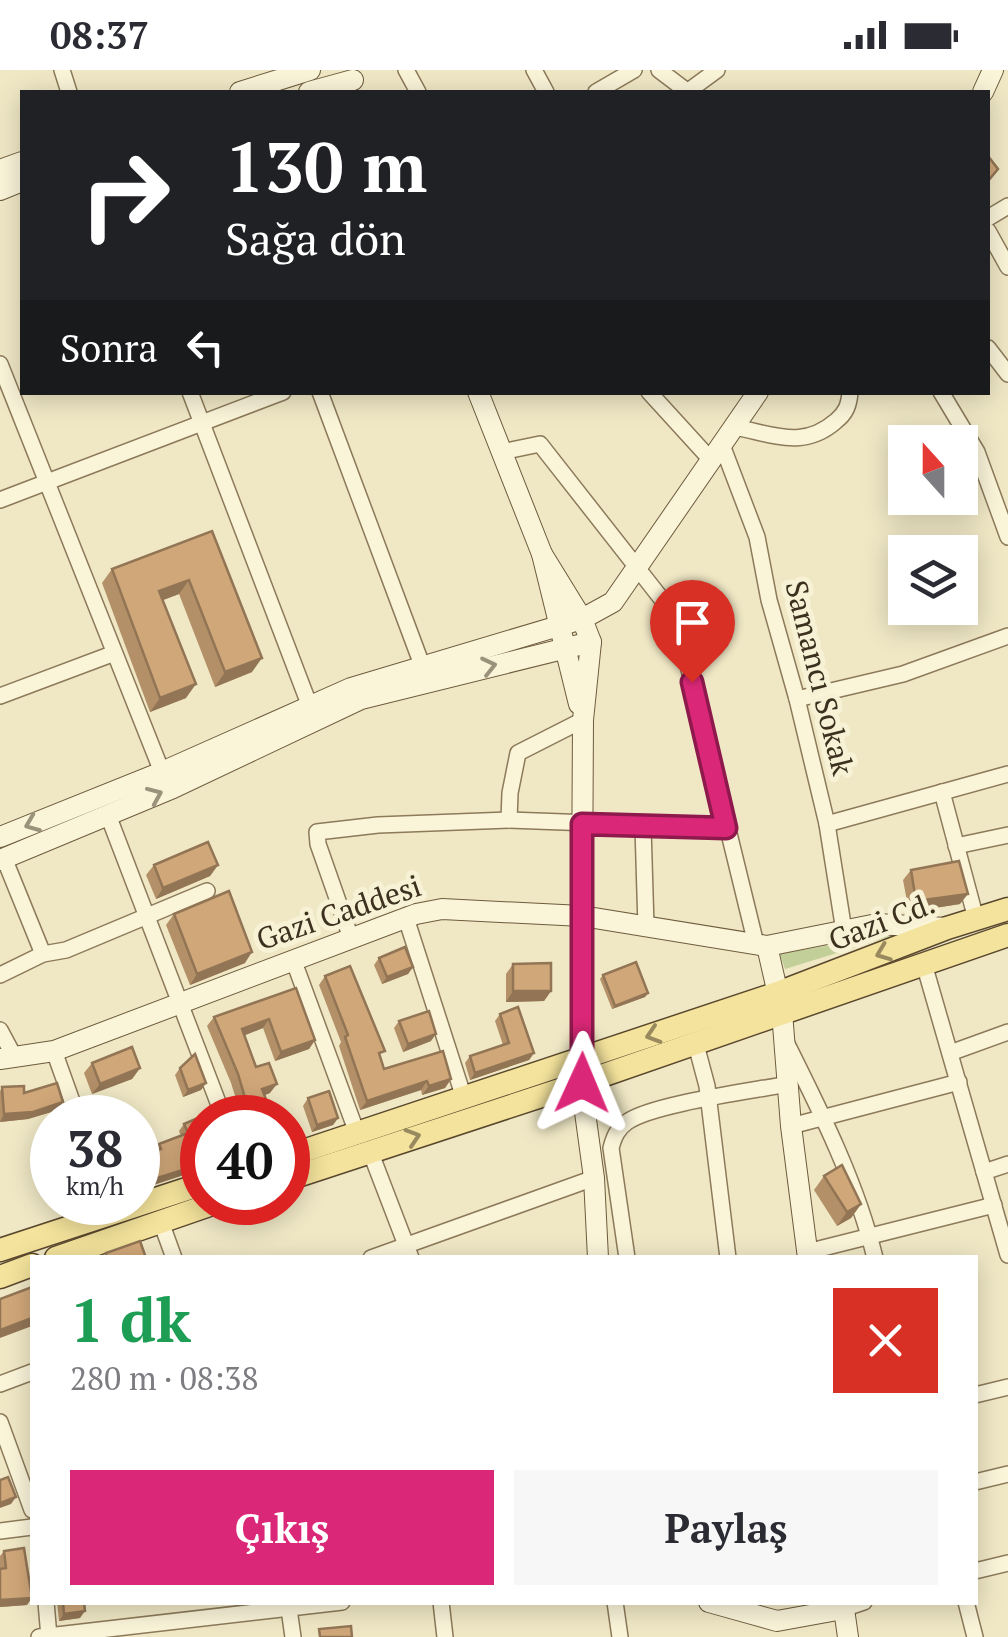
<!DOCTYPE html>
<html lang="tr">
<head>
<meta charset="utf-8">
<style>
	:root { --surface:#fff; --page:#f7f7f7; --text:#2b2b33; --muted:#7c7c81; --accent:#db2777 }
	body { margin:0; font-family:"PT Serif",serif; background:var(--page); color:var(--text); height:100vh; display:flex; flex-direction:column; font-size:38px; white-space:nowrap }
	* { box-sizing:border-box; margin:0 }
	p { font-size:32px; color:var(--muted) }
	.icon { flex:none; width:55px; height:55px; fill:none; stroke:currentColor; stroke-width:2; stroke-linecap:round; stroke-linejoin:round }
	.map { position:relative; flex:1; overflow:hidden }
	.side { position:absolute; left:30px; top:1185px; width:948px; height:350px; display:flex; flex-direction:column; background:var(--surface); border-radius:0px; box-shadow:0 5px 25px #0003 }
	.side>* { flex:none }
	.top-card { position:absolute; left:20px; top:20px; width:970px; height:305px; border-radius:0px; box-shadow:0 5px 25px #0003; background:#202124; color:#fff; overflow:hidden }
	.needle { width:65px; rotate:339deg }
	.buttons { position:absolute; left:888px; top:355px; display:grid; gap:20px }
	.buttons a { display:grid; place-items:center; width:90px; height:90px; border-radius:0px; background:var(--surface); box-shadow:0 5px 25px #0003; font-size:50px }
	.speed { position:absolute; left:30px; top:1025px; display:flex; gap:20px; font-size:50px; font-weight:700; text-align:center }
	.speed>* { display:grid; place-content:center; width:130px; height:130px; border-radius:50%; background:var(--surface); box-shadow:0 5px 25px #0003; line-height:1 }
	.speed small { font-size:25px; font-weight:400 }
	.speed .limit { border:15px solid #d22; background:#fff; color:#111 }
	.pin { position:absolute; display:grid; place-items:center; width:85px; height:85px; color:#fff; margin:-102px -42px; border-radius:50% 50% 50% 0; rotate:-45deg; box-shadow:0 0 10px #0007 }
	.pin .icon { rotate:45deg }
	.me { position:absolute; width:110px; margin:-55px; rotate:1deg; stroke-linejoin:round; filter:drop-shadow(0 0 8px #0008) }
	.turn { display:flex; align-items:center; gap:35px; height:210px; padding:0 40px; font-size:45px }
	.turn .icon { width:130px; height:130px; stroke-width:2.5 }
	.turn b { display:block; font-size:70px; line-height:85px }
	.then { display:flex; align-items:center; height:95px; padding:0 40px; background:#0003; gap:20px; font-size:38px }
	.round { display:grid; place-items:center; flex:none; width:105px; height:105px; border-radius:0px; background:var(--page) }
	.overview { display:flex; align-items:center; justify-content:space-between; height:170px; padding:0 40px }
	h1 { font-size:60px; font-weight:700; line-height:75px; color:#1e9e55 }
	.primary-button { display:flex; gap:20px; margin-top:auto; padding:20px 40px }
	.primary-button a { flex:1; height:115px; border-radius:0px; background:var(--accent); color:#fff; font-size:40px; font-weight:700; line-height:115px; text-align:center }
	.primary-button a+a { background:var(--page); color:var(--text) }
	.status { display:flex; justify-content:space-between; align-items:center; height:70px; padding:0 50px; background:var(--surface); direction:ltr }
	.status svg { height:28px; fill:currentColor }
	.map>svg:first-child { display:block }
	.green { fill:#c3cf98 }
	.lines { fill:none; stroke-linecap:round; stroke-linejoin:round }
	.street-casing { stroke:#8c7a5a; stroke-width:18 }
	.secondary-casing { stroke:#6e5b3d; stroke-width:22 }
	.primary-casing { stroke:#5a482e; stroke-width:25 }
	.street { stroke:#faf4d9; stroke-width:15 }
	.secondary { stroke:#faf4d9; stroke-width:20 }
	.primary { stroke:#f4e39c; stroke-width:22 }
	.wall { fill:#b39068 }
	.shaded-wall { fill:#927555 }
	.building { fill:#d0a779; stroke:#927555; stroke-width:2.5 }
	.oneway { stroke:#9b927c }
	.oneway2 { stroke:#988a5e }
	.route-casing { stroke:#8e194d; stroke-width:25 }
	.route { stroke:#db2777; stroke-width:18 }
	.labels { text-anchor:middle; stroke-width:10; stroke-linejoin:round; paint-order:stroke }
	.street-label { font-size:30px; fill:#3c301f; stroke:#f7f1d5 }
</style>
</head>
<body>
<div class="status"><b>08:37</b><svg viewBox="0 0 49 12"><path d="M0 12V9h3v3zM5 12V6h3v6zM10 12V3h3v9zM15 12V0h3v12zM26 1h20v11H26zM47 4h2v5h-2z"/></svg></div>
<div class="map">
<svg width="1008" height="1567" viewBox="0 0 1008 1567">
	<rect width="100%" height="100%" fill="#f0e8c5"/>
	<path class="green" d="M905,862L785,899L780,884Z"/>
	<g class="lines">
		<g class="street-casing">
			<g id="street">
				<path d="M62,0L69,22"/>
				<path d="M406,0L418,22"/>
				<path d="M534,0L546,22"/>
				<path d="M659,0L688,22"/>
				<path d="M596,22L634,0"/>
				<path d="M687,22L717,0"/>
				<path d="M988,148L1008,136"/>
				<path d="M988,161L1008,197"/>
				<path d="M988,278L1008,304"/>
				<path d="M0,294L162,702"/>
				<path d="M190,322L309,634"/>
				<path d="M320,322L422,595"/>
				<path d="M649,322L711,390"/>
				<path d="M941,322L977,382L1008,467"/>
				<path d="M734,357C773,364 803,380 836,351C846,343 849,335 850,322"/>
				<path d="M722,375L757,467L769,530L797,629L827,754L844,861"/>
				<path d="M501,382L540,374L664,532L683,575L756,874"/>
				<path d="M0,430L283,322"/>
				<path d="M0,626L112,584"/>
				<path d="M797,629L903,604L1008,566"/>
				<path d="M942,722L976,849"/>
				<path d="M108,745L224,1048"/>
				<path d="M509,750L510,723L518,683L583,650"/>
				<path d="M827,754L1008,704"/>
				<path d="M643,757L646,857"/>
				<path d="M956,776L1008,765"/>
				<path d="M4,788L43,884"/>
				<path d="M406,848L464,1028"/>
				<path d="M351,868L318,774L317,762L378,755L509,750L727,758"/>
				<path d="M293,889L357,1063"/>
				<path d="M924,894L1008,1185"/>
				<path d="M0,905L43,884L66,880L207,821"/>
				<path d="M0,960L15,988"/>
				<path d="M695,971L707,1016L728,1188"/>
				<path d="M787,974C821,1042 857,1114 875,1188"/>
				<path d="M54,981L78,1048"/>
				<path d="M950,983L1008,962"/>
				<path d="M791,1056L959,1012"/>
				<path d="M370,1081L411,1188"/>
				<path d="M984,1102L1008,1094"/>
				<path d="M161,1152L174,1188"/>
				<path d="M807,1182L994,1135"/>
				<path d="M371,1188L594,1108"/>
				<path d="M627,1188L611,1078C614,1067 617,1059 627,1052C652,1034 752,1021 788,1014"/>
				<path d="M0,1314L32,1302"/>
				<path d="M975,1325L1008,1317"/>
				<path d="M0,1352L32,1440"/>
				<path d="M975,1412L1008,1404"/>
				<path d="M0,1461L32,1457"/>
				<path d="M975,1501L1008,1493"/>
				<path d="M46,1532L49,1567"/>
				<path d="M288,1532L293,1567"/>
				<path d="M441,1532L445,1567"/>
				<path d="M615,1532L620,1567"/>
				<path d="M966,1532L975,1567"/>
				<path d="M843,1539L864,1532"/>
				<path d="M39,1567L342,1532"/>
			</g>
		</g>
		<g class="secondary-casing">
			<g id="secondary">
				<path d="M240,22L310,0"/>
				<path d="M309,22L353,10"/>
				<path d="M983,22L993,0"/>
				<path d="M0,100L22,92"/>
				<path d="M0,120L22,111"/>
				<path d="M478,322L542,484L579,634"/>
				<path d="M542,484L582,549L591,572L583,650L581,1013L594,1108L598,1188"/>
				<path d="M0,767L162,702L351,618L582,549L613,532L758,322"/>
				<path d="M0,790L173,718L361,629L591,572"/>
				<path d="M767,876L782,942L791,1056L808,1188"/>
				<path d="M0,989L54,981L416,844L442,839L582,846L767,876L877,854L947,858"/>
				<path d="M709,1532L777,1551L843,1539"/>
				<path d="M843,1532L848,1567"/>
			</g>
		</g>
		<g class="primary-casing">
			<g id="primary">
				<path d="M288,1086L778,923L947,858L1008,839"/>
				<path d="M288,1109L581,1013L1008,865"/>
				<path d="M0,1180L202,1114"/>
				<path d="M56,1188L218,1132"/>
				<path d="M0,1207L32,1195"/>
			</g>
		</g>
		<use href="#street" class="street"/>
		<use href="#secondary" class="secondary"/>
		<use href="#primary" class="primary"/>
	</g>
	<g class="wall">
		<path d="M212,461L252,602L215,617L179,524L163,530L186,628L150,642L102,513L112,499Z"/>
		<path d="M154,795H218L210,806L156,829L146,805Z"/>
		<path d="M911,800L960,834L909,842L903,810Z"/>
		<path d="M174,844L245,893L190,915L166,855Z"/>
		<path d="M379,888L413,897L408,904L382,914L374,895Z"/>
		<path d="M513,894L551,921L544,931L506,932V904Z"/>
		<path d="M603,905L648,923L645,927L612,939L600,909Z"/>
		<path d="M325,906L381,988L384,999L451,1009L445,1018L422,1025L421,1020L360,1040L339,976L341,972L319,915Z"/>
		<path d="M296,918L315,970L309,979L275,991L263,958L244,965L256,997L270,1023L265,1025L273,1048H242L231,1013L207,956L214,947Z"/>
		<path d="M500,944L534,983L529,990L470,1010L465,993L470,986L503,975L495,951Z"/>
		<path d="M399,951L431,971L403,982L394,958Z"/>
		<path d="M92,993L140,998L132,1009L92,1024L84,1003Z"/>
		<path d="M180,998L206,1013L201,1020L183,1027L175,1005Z"/>
		<path d="M2,1017L24,1023L58,1040L28,1049L0,1052V1021Z"/>
		<path d="M308,1028L338,1048L333,1055L312,1062L303,1036Z"/>
		<path d="M184,1054L201,1072L202,1099L138,1120V1087L154,1081L159,1074L181,1066L179,1061Z"/>
		<path d="M824,1106L861,1134L851,1148L837,1156L814,1120Z"/>
		<path d="M70,1132H92L91,1135L72,1141Z"/>
		<path d="M4,1481L27,1535L0,1537V1486Z"/>
		<path d="M57,1532H84L80,1548L59,1551Z"/>
	</g>
	<g class="shaded-wall">
		<path d="M189,510L179,524L150,535L159,521Z"/>
		<path d="M262,588L252,602L215,617L225,602Z"/>
		<path d="M196,614L186,628L150,642L160,628Z"/>
		<path d="M218,795L210,806L156,829L163,818Z"/>
		<path d="M968,824L960,834L909,842L916,831Z"/>
		<path d="M252,882L245,893L190,915L197,904Z"/>
		<path d="M413,897L408,904L382,914L387,907Z"/>
		<path d="M513,921H551L544,931L506,932Z"/>
		<path d="M648,923L645,927L612,939L615,936Z"/>
		<path d="M269,949L263,958L236,969L242,959Z"/>
		<path d="M436,964L431,971L403,982L408,974Z"/>
		<path d="M315,970L309,979L275,991L281,982Z"/>
		<path d="M534,983L529,990L470,1010L475,1003Z"/>
		<path d="M140,998L132,1009L92,1024L100,1014Z"/>
		<path d="M451,1009L445,1018L422,1025L429,1016Z"/>
		<path d="M427,1011L421,1020L360,1040L367,1031Z"/>
		<path d="M206,1013L201,1020L183,1027L188,1020Z"/>
		<path d="M277,1014L270,1023L256,1028L262,1019Z"/>
		<path d="M63,1032L58,1040L28,1049L0,1052L4,1044Z"/>
		<path d="M338,1048L333,1055L312,1062L317,1055Z"/>
		<path d="M202,1094V1099L138,1120V1114Z"/>
		<path d="M80,1132H92L91,1135L72,1141L77,1133Z"/>
		<path d="M861,1134L851,1148L837,1156L847,1142Z"/>
		<path d="M32,1248V1256L0,1268V1260Z"/>
		<path d="M16,1427L11,1434L0,1438V1433Z"/>
		<path d="M32,1528L27,1535L0,1537V1530Z"/>
		<path d="M85,1541L80,1548L59,1551L64,1544Z"/>
	</g>
	<g class="building">
		<path d="M988,86L998,99L988,111Z"/>
		<path d="M212,461L262,588L225,602L189,510L159,521L196,614L160,628L112,499Z"/>
		<path d="M208,772L218,795L163,818L154,795Z"/>
		<path d="M959,791L968,824L916,831L911,800Z"/>
		<path d="M229,821L252,882L197,904L174,844Z"/>
		<path d="M405,877L413,897L387,907L379,888Z"/>
		<path d="M636,892L648,923L615,936L603,905Z"/>
		<path d="M551,893V921H513V894Z"/>
		<path d="M350,896L385,981L379,983L384,999L443,981L451,1009L429,1016L427,1011L367,1031L345,967L348,965L325,906Z"/>
		<path d="M296,918L315,970L281,982L269,949L242,959L256,997L269,993L277,1014L262,1019L273,1048H251L238,1004L214,947Z"/>
		<path d="M518,937L534,983L475,1003L470,986L509,973L500,944Z"/>
		<path d="M429,941L436,964L408,974L399,951Z"/>
		<path d="M132,977L140,998L100,1014L92,993Z"/>
		<path d="M195,984L206,1013L188,1020L180,998Z"/>
		<path d="M57,1013L63,1032L33,1042L4,1044L2,1017L24,1016V1023Z"/>
		<path d="M329,1021L338,1048L317,1055L308,1028Z"/>
		<path d="M138,1048L142,1062L138,1064Z"/>
		<path d="M198,1048L202,1060V1068L200,1069L202,1076V1094L138,1114V1087L161,1079L159,1074L188,1063L184,1054Z"/>
		<path d="M842,1095L861,1134L847,1142L824,1106Z"/>
		<path d="M140,1171L146,1188H107L106,1183Z"/>
		<path d="M32,1217V1248L0,1260V1229Z"/>
		<path d="M8,1407L16,1427L0,1433V1410Z"/>
		<path d="M24,1478L32,1528L0,1530V1499L6,1498L4,1481Z"/>
		<path d="M63,1532H84L85,1541L64,1544Z"/>
		<path d="M351,1556L352,1567H320L319,1559Z"/>
	</g>
	<defs><path id="oneway-chevron" d="M-2-3.5L2.5 0L-2 3.5" fill="none" stroke-width="1.6" stroke-linecap="round" stroke-linejoin="round" transform="scale(2.5)"/></defs>
	<g class="oneway">
		<use href="#oneway-chevron" transform="translate(489 596) rotate(-13)"/>
		<use href="#oneway-chevron" transform="translate(155 725) rotate(-23)"/>
		<use href="#oneway-chevron" transform="translate(32 754) rotate(158)"/>
	</g>
	<g class="oneway2">
		<use href="#oneway-chevron" transform="translate(883 883) rotate(159)"/>
		<use href="#oneway-chevron" transform="translate(653 965) rotate(162)"/>
		<use href="#oneway-chevron" transform="translate(413 1067) rotate(-18)"/>
	</g>
	<g class="lines">
		<g class="route-casing">
			<path id="route" d="M582,1013V754L726,758L692,612"/>
		</g>
		<use href="#route" class="route"/>
	</g>
	<g class="labels">
		<g class="street-label">
			<text transform="translate(819 608) rotate(76)" y="10">Samancı Sokak</text>
			<text transform="translate(339 843) rotate(-19)" y="10">Gazi Caddesi</text>
			<text transform="translate(882 852) rotate(-21)" y="10">Gazi Cd.</text>
		</g>
	</g>
</svg>
<div class="buttons">
<a><svg class="needle" viewBox="-14 -14 28 28"><path d="M0-13l5 13h-10z" fill="#e53935"/><path d="M0 13l5-13h-10z" fill="#7c7c81"/></svg></a>
<a><svg class="icon" aria-label="layers" viewBox="0 0 24 24"><path d="M12 4l9 5-9 5-9-5zM3 14l9 5 9-5"/></svg></a>
</div>
<div class="speed"><div>38<small>km/h</small></div><div class="limit">40</div></div>
<div class="pin" style="left:692px;top:612px;background:#d93025"><svg class="icon" aria-label="arrive" viewBox="0 0 24 24"><path d="M6 21V4h12l-3 4 3 4H6"/></svg></div>
<svg class="me" style="left:582px;top:1013px" viewBox="-20 -20 40 40"><path d="M0-17L14 15 0 8-14 15z" fill="#db2777" stroke="#fff" stroke-width="4"/></svg>
<div class="top-card">
<div class="turn"><svg class="icon" aria-label="right" viewBox="0 0 24 24"><path d="M7 20v-9h11M14 6l5 5-5 5"/></svg><div><b>130 m</b>Sağa dön</div></div>
<div class="then">Sonra<svg class="icon" aria-label="left" viewBox="0 0 24 24"><path d="M17 20v-9H6M10 6l-5 5 5 5"/></svg></div>
</div>
<section class="side">
<div class="overview"><div><h1>1 dk</h1><p>280 m · 08:38</p></div><a class="round" style="background:#d93025;color:#fff"><svg class="icon" aria-label="close" viewBox="0 0 24 24"><path d="M6 6l12 12M18 6L6 18"/></svg></a></div>
<div class="primary-button"><a>Çıkış</a><a>Paylaş</a></div>
</section>
</div>
</body>
</html>
